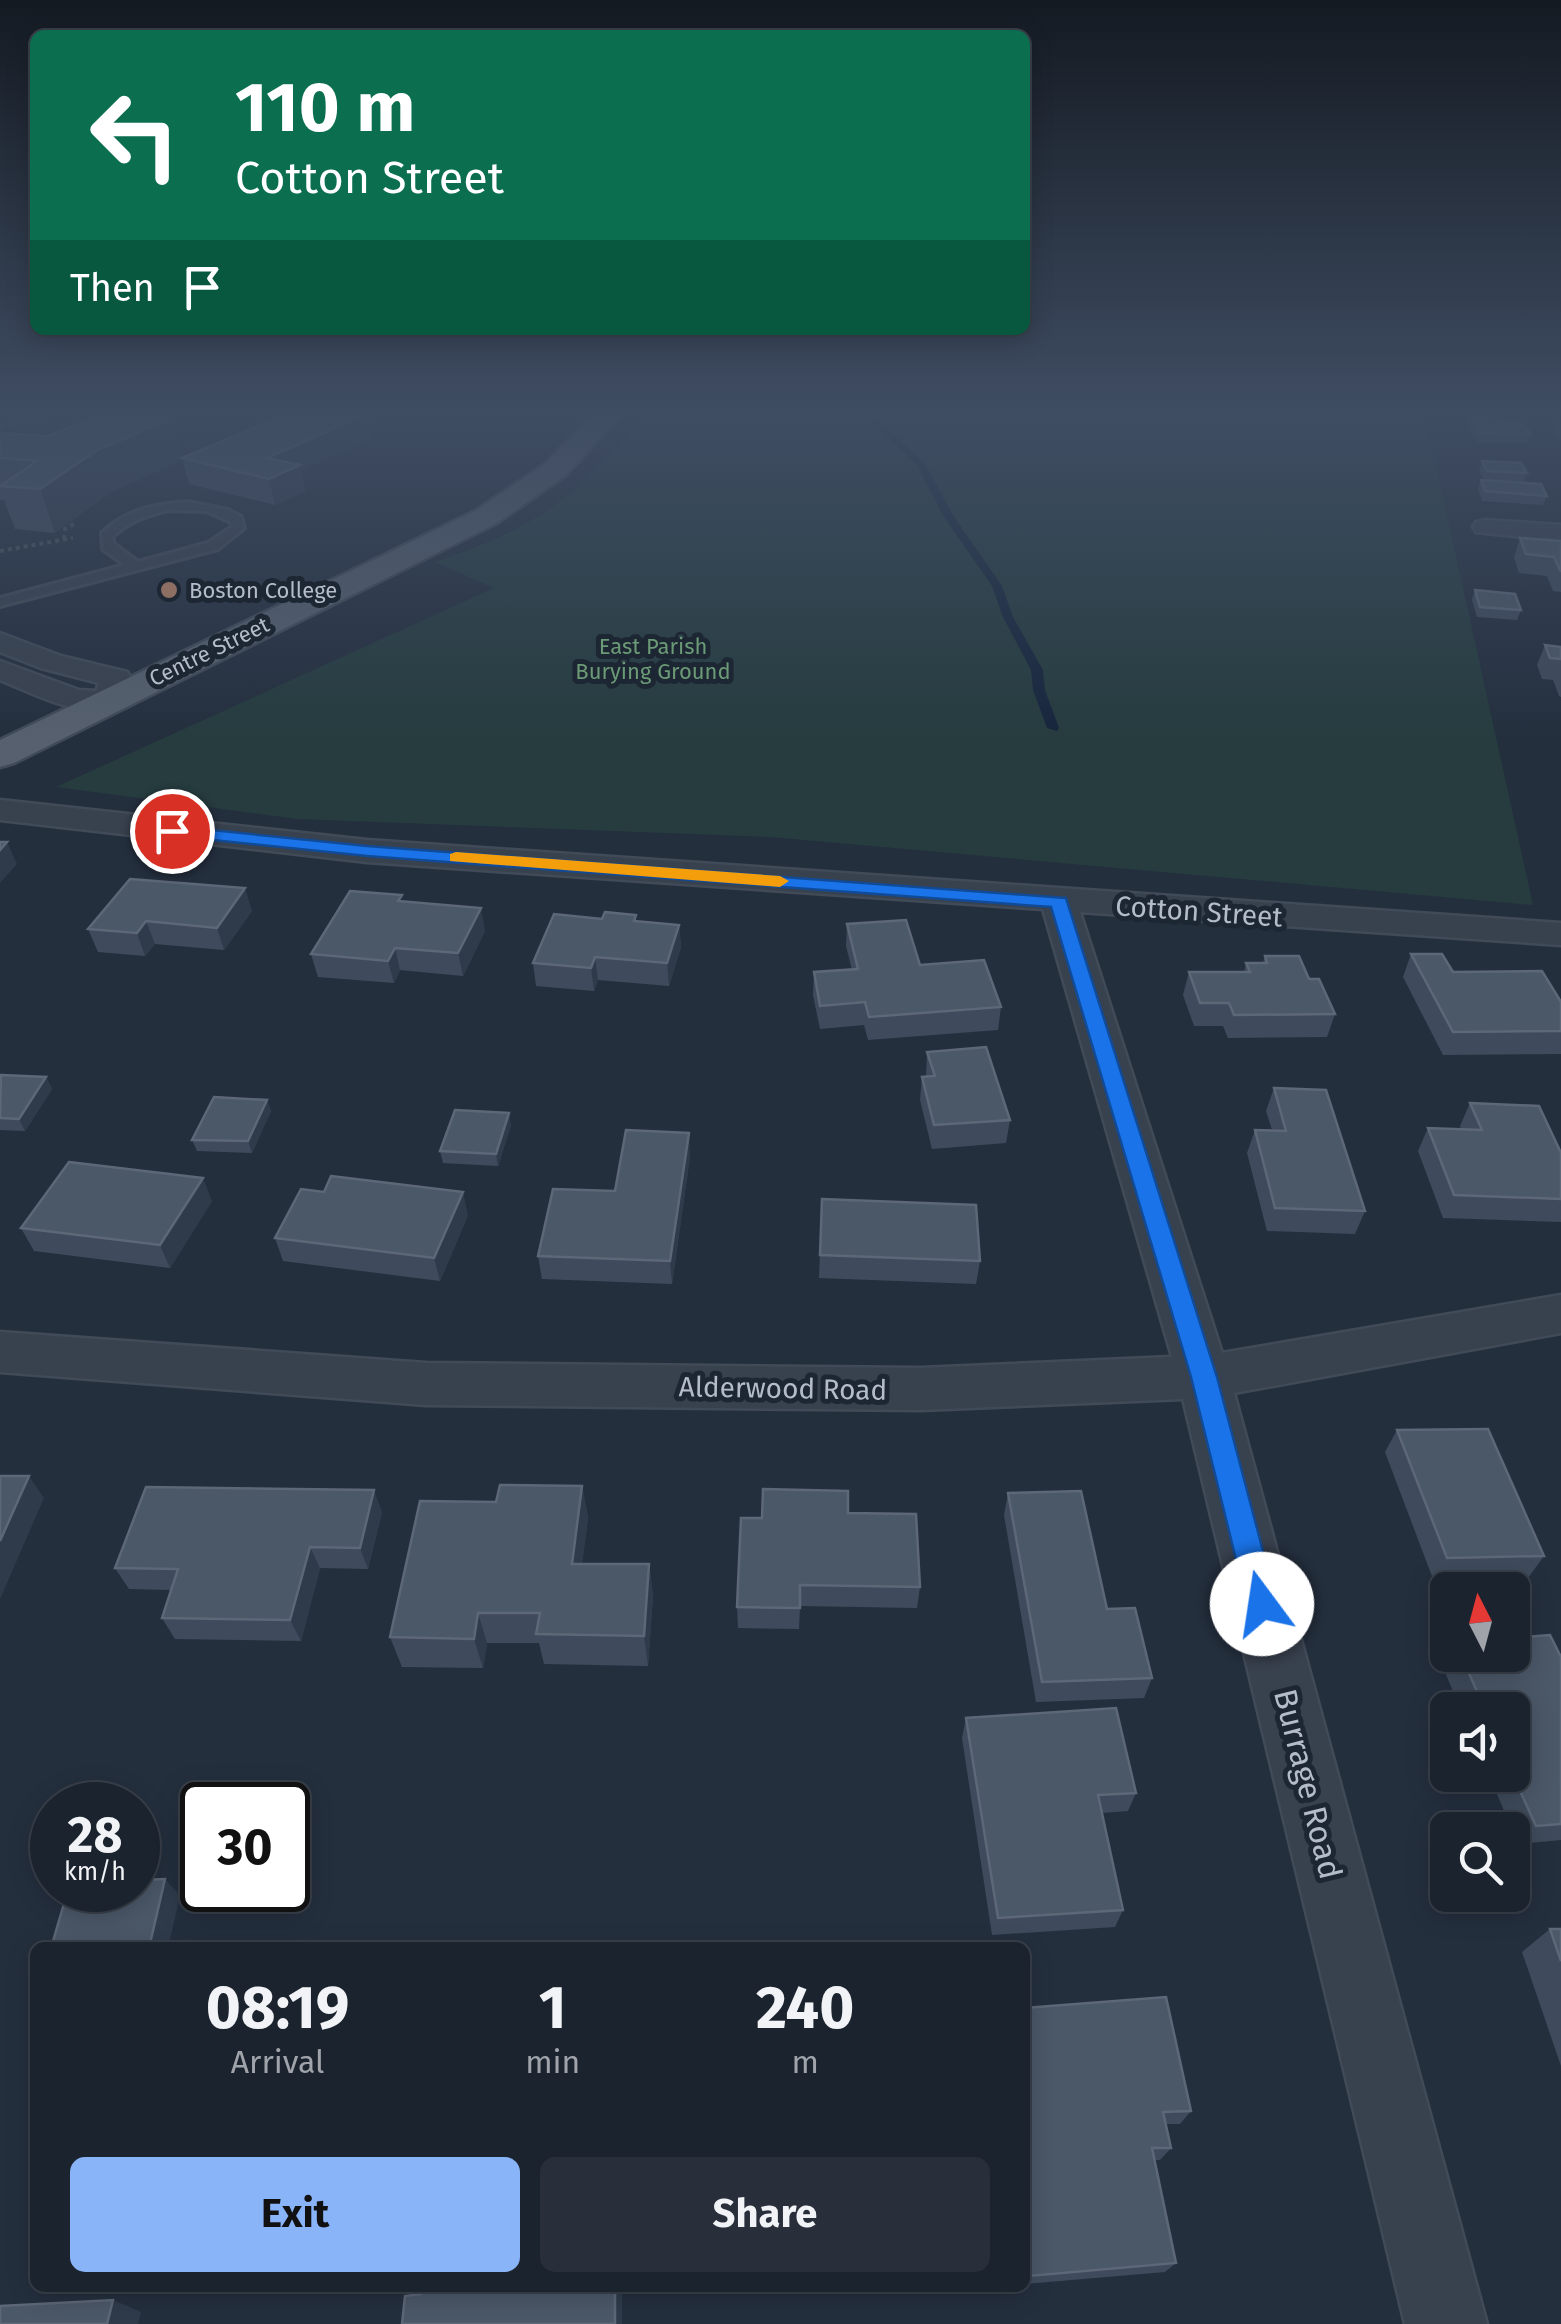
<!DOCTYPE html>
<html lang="en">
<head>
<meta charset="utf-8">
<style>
	:root { --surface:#1b232e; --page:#282f3a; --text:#f1f3f6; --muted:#a0a4aa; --line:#39404a; --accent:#8ab4f8 }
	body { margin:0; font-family:"Fira Sans",sans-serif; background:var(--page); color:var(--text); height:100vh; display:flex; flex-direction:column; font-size:38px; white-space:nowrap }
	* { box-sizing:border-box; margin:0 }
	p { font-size:32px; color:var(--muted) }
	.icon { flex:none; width:55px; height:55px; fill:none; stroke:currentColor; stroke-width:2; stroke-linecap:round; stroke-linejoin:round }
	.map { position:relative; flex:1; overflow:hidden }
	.sheet { position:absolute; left:30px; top:1942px; width:1000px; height:350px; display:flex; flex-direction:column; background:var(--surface); border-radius:15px; box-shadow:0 5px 25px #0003,0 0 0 2px var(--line) }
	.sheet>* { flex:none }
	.hud { position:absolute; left:30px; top:30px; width:1000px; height:305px; border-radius:15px; box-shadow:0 5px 25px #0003,0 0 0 2px var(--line); background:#0b6e4f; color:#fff; overflow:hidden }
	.needle { width:65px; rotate:354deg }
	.fabs { position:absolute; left:1430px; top:1572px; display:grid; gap:20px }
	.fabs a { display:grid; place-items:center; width:100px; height:100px; border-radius:15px; background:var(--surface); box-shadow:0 5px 25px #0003,0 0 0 2px var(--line); font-size:50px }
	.speed { position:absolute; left:30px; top:1782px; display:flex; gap:20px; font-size:50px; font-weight:700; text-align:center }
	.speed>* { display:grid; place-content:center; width:130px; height:130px; border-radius:50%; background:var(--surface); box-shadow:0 5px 25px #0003,0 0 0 2px var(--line); line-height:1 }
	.speed small { font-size:25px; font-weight:400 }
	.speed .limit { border:5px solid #111; border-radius:15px; background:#fff; color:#111 }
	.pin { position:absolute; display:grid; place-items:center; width:85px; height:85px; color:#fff; margin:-42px; border:5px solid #fff; border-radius:50%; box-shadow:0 2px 10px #0007 }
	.me { position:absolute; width:110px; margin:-55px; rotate:346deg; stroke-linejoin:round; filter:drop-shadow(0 0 8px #0008) }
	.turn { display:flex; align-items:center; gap:35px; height:210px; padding:0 40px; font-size:45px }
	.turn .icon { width:130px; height:130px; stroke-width:2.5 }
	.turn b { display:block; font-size:70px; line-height:85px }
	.then { display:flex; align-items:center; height:95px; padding:0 40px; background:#0003; gap:20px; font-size:38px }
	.eta { display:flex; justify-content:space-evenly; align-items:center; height:170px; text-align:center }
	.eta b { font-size:60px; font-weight:700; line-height:70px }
	.cta { display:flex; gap:20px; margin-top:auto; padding:20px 40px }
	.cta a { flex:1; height:115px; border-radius:15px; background:var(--accent); color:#111; font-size:40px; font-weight:700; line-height:115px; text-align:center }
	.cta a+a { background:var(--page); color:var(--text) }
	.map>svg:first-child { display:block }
	.green { fill:#263c3f }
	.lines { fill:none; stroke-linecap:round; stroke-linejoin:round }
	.stream { fill:#17263c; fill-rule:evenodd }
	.service-casing { stroke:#414a57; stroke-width:6 }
	.minor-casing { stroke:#414a57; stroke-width:5 }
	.primary-casing { stroke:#414a57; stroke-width:5 }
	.path { stroke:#3f5557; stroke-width:4; stroke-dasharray:4 4; stroke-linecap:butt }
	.service { fill:#38414e; fill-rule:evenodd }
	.minor { fill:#38414e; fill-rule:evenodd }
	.primary { fill:#56606e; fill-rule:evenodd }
	.wall { fill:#3f4b5c }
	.shaded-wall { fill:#2f3b4b }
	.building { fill:#4b5868; stroke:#5c6777; stroke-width:2.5 }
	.route { fill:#1a73e8; stroke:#114b97; stroke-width:2.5 }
	.slow { fill:#f59e0b }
	.education-dot { fill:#8d6e63; stroke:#1d2633; stroke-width:4 }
	.labels { text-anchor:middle; stroke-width:10; stroke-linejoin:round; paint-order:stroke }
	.far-poi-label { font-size:22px; fill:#b4bcc9; stroke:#1d2633; text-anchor:start }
	.far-park-label { font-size:22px; fill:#6b9a76; stroke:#1d2633 }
	.far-street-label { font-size:22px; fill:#b4bcc9; stroke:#1d2633 }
	.street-label { font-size:28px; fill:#b4bcc9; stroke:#1d2633 }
	.near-street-label { font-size:32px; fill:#b4bcc9; stroke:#1d2633 }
</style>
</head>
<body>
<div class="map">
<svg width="1561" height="2324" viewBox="0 0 1561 2324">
	<rect width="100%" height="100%" fill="#242f3e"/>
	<path class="green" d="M648,411H1424L1533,905L770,837L297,819L56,787L494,588L435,562C542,526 576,497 648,411Z"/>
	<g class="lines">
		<path class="stream" d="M859,411H868L924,462L954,517L1002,586L1013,617L1043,670L1045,690L1059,728L1057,731L1047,728L1033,690L1031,670L1003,617L992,586L944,517L917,465Z"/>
		<g class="service-casing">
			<path id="service" d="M188,502L228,510L241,517L244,528L218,549L0,606V598L125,565L103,549L102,533C126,510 155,504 188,502ZM169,510L206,511L231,522L232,527L208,543L138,562L114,544L112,537C129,521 147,515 169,510Z"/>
		</g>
		<g class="minor-casing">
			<g id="minor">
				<path d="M1485,520L1561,525V541L1476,532L1473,527L1476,522Z"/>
				<path d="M0,633L61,656L127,672L131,678L118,707C77,718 37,695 0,680V661L79,690L96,691L99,683L41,668L0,652Z"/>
				<path d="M0,800L367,840L1561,923V945L1080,912L1222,1353L1561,1295V1333L1234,1393L1487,2324H1405L1183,1399L921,1410L426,1405L0,1372V1332L426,1363L921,1368L1172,1357L1043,909L367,862L0,820Z"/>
			</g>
		</g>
		<g class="primary-casing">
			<path id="primary" d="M597,411H625L565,476L497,523L14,763L0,767V740L475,511L545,464Z"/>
		</g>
		<g class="path">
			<path d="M0,426L73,411"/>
			<path d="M64,539L65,529L77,522"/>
			<path d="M0,551L73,538"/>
		</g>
		<use href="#service" class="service"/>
		<use href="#minor" class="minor"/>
		<use href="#primary" class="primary"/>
	</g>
	<g class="wall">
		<path d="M171,419L183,460L112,491L55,533L15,529L4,500H0V433L48,436Z"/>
		<path d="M1470,419L1531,434L1528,443L1477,442L1467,428Z"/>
		<path d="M1555,423H1561V440H1558L1552,432Z"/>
		<path d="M374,437L301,470L305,491L275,505L189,484L182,458Z"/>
		<path d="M1482,461L1527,473L1524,482L1484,480L1479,470Z"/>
		<path d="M1481,480L1547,496L1543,505L1482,501L1478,489Z"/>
		<path d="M1520,538L1561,541V592L1553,591L1547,576L1519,573L1514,557Z"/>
		<path d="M1475,590L1521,610L1517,620L1477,617L1472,600Z"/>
		<path d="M1545,645L1561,647V697L1559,696L1553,680L1542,679L1537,665Z"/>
		<path d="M130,879L252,911L224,950L155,944L145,956L98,952L88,929Z"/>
		<path d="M404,902L485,931L463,976L400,970L394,983L318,977L311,954Z"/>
		<path d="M636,915V921L679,925L681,947L669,986L598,980L594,991L536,986L533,963L602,919Z"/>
		<path d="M847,924L1001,1007L998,1030L868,1040L864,1025L820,1029L813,995L814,972L852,970L846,946Z"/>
		<path d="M1411,954L1453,972L1561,1002V1054L1443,1055L1403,977Z"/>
		<path d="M1265,956L1309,979L1335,1014L1327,1037L1228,1038L1223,1026H1194L1183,995L1189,972H1244L1246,963H1263Z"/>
		<path d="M927,1052L1010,1120L1006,1143L932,1149L920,1100L922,1077H926Z"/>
		<path d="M0,1076L46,1077L52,1089L25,1131L0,1130Z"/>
		<path d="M1274,1088L1365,1211L1355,1234L1267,1231L1247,1153L1255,1130H1272L1266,1111Z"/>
		<path d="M267,1100L271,1111L252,1153L197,1151L192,1140Z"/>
		<path d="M1470,1103L1561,1153V1222L1443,1218L1418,1151L1428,1128L1461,1129L1460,1126Z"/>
		<path d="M511,1125L498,1166L443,1163L440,1151Z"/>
		<path d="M690,1156L672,1284L542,1279L538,1256L615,1191Z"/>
		<path d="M822,1199L980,1261L976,1284L819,1278Z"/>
		<path d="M212,1201L170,1268L34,1251L21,1228Z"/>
		<path d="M468,1215L440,1281L283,1261L275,1238Z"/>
		<path d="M1397,1430L1544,1556L1528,1578L1433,1579L1385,1452Z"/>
		<path d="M582,1486L588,1518L582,1564H649L653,1595L648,1666L544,1664L539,1643H487L483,1668L402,1667L390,1637L496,1502Z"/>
		<path d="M1008,1493L1107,1609L1152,1678L1144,1698L1036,1702L1004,1515Z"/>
		<path d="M382,1512L368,1569L320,1568L301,1641L175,1639L162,1618L171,1590L129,1589L115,1568Z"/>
		<path d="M848,1513L920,1587L917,1608L800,1606L799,1629L738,1628L737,1607L762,1518Z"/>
		<path d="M1448,1654V1655H1512L1561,1657V1840L1518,1844L1489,1775H1512V1710H1461L1441,1663Z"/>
		<path d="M966,1718L1136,1793L1128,1811L1102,1813L1123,1910L1115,1927L992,1935L962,1738Z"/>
		<path d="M1550,1929H1561V2066L1522,1952Z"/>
		<path d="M1025,2008L1191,2111L1180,2124H1166L1171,2148L1160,2160H1155L1176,2263L1165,2272L1025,2284Z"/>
	</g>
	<g class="shaded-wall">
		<path d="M369,413L374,437L301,470L305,491L275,505L269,479L267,458Z"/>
		<path d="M171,419L183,460L112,491L55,533L40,489L99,449Z"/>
		<path d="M7,842L17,864L0,883V850Z"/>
		<path d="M245,888L252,911L224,950L217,928Z"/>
		<path d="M481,908L485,931L463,976L458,953Z"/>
		<path d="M146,921L155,944L145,956L137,933Z"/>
		<path d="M679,925L681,947L669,986L667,963Z"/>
		<path d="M395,948L400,970L394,983L388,961Z"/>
		<path d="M595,957L598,980L594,991L591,968Z"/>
		<path d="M46,1077L52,1089L25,1131L19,1119Z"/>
		<path d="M267,1100L271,1111L252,1153L248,1141Z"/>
		<path d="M509,1113L511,1125L498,1166L496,1154Z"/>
		<path d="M689,1133L690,1156L672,1284L670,1261Z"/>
		<path d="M203,1178L212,1201L170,1268L160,1245Z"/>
		<path d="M463,1192L468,1215L440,1281L434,1258Z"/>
		<path d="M29,1476L44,1498L0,1599V1541Z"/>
		<path d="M582,1486L588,1518L578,1594L572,1564Z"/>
		<path d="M374,1490L382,1512L368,1569L360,1548Z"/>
		<path d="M310,1547L320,1568L301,1641L290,1620Z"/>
		<path d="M649,1564L653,1595L648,1666L644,1636Z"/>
		<path d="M478,1613L487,1643L483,1668L474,1639Z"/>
		<path d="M165,1879L180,1896L168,1948H149Z"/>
		<rect x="615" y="2288" width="7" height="36"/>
		<path d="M113,2300L141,2312L138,2324H107Z"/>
	</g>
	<g class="building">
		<path d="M112,411H134L171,419L99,449L40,489L0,486L37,461L0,458V433L48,436Z"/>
		<path d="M294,411L369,413L267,458L300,465L269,479L182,458Z"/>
		<path d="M1470,419L1519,421L1531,434L1480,433Z"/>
		<path d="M1482,461L1521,463L1527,473L1487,471Z"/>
		<path d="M1481,480L1541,484L1547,496L1485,491Z"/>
		<path d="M1520,538L1561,541V572L1554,557L1526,554Z"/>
		<path d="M1475,590L1515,594L1521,610L1480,607Z"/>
		<path d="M1545,645L1561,647V659L1550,658Z"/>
		<path d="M0,842H7L0,850Z"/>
		<path d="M130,879L245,888L217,928L146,921L137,933L88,929Z"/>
		<path d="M350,891L402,895L398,901L481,908L458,953L395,948L388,961L311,954Z"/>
		<path d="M605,912L636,915L634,921L679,925L667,963L595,957L591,968L533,963L554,914L602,919Z"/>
		<path d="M906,920L920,965L984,960L1001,1007L869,1017L865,1002L820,1006L814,972L858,969L847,924Z"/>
		<path d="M1411,954H1442L1453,972L1542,971L1561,1002V1031L1453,1032Z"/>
		<path d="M1265,956H1299L1309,979H1319L1335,1014L1234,1015L1229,1003H1200L1189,972H1250L1246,963H1267Z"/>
		<path d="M986,1047L1010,1120L934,1125L922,1077L935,1076L927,1052Z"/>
		<path d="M1,1075L46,1077L19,1119L0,1118Z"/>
		<path d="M1274,1088L1326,1090L1365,1211L1275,1208L1255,1130L1286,1131Z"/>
		<path d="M214,1097L267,1100L248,1141L192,1140Z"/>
		<path d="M1470,1103L1539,1106L1561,1153V1199L1454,1195L1428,1128L1482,1130Z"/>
		<path d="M455,1110L509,1113L496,1154L440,1151Z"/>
		<path d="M626,1130L689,1133L670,1261L538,1256L553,1189L615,1191Z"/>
		<path d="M69,1162L203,1178L160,1245L21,1228Z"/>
		<path d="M331,1176L463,1192L434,1258L275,1238L301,1189L324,1192Z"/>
		<path d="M822,1199L976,1205L980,1261L820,1255Z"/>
		<path d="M1488,1429L1544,1556L1447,1558L1397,1430Z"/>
		<path d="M0,1476H29L0,1541Z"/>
		<path d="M500,1485L582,1486L572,1564H649L644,1636L536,1634L540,1613H478L474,1639L390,1637L420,1501L496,1502Z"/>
		<path d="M146,1487L374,1490L360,1548L310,1547L290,1620L162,1618L178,1569L115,1568Z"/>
		<path d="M763,1489L848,1491V1513L916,1514L920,1587L800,1585V1608L737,1607L741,1518H762Z"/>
		<path d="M1081,1491L1107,1609L1135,1608L1152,1678L1042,1682L1008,1493Z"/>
		<path d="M1550,1635L1561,1657V1824L1536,1826L1512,1773V1710H1485L1461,1655H1512V1638Z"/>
		<path d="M1116,1708L1136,1793L1098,1795L1123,1910L998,1918L966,1718Z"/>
		<path d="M165,1879L149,1948H51L68,1890H138V1880Z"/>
		<path d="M1550,1929H1561V1961Z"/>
		<path d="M1166,1997L1191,2111L1163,2112L1171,2148H1152L1176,2263L1029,2276L1025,2250V2008Z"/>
		<path d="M421,2288H615V2324H402L405,2296L421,2294Z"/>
		<path d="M113,2300L107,2324H0V2306Z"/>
	</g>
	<linearGradient id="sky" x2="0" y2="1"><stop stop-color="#141a22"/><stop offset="0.56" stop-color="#3f4d63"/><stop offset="1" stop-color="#3f4d63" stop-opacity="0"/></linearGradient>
	<rect width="1561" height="737" fill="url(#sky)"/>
	<path class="route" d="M172,826L367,846L1066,898L1217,1377L1277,1604L1272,1614L1262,1618L1251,1614L1247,1604L1191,1377L1051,907L367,856L165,835V828Z"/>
	<path class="slow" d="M456,852L780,876L789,881L780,887L450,861V854Z"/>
	<circle class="education-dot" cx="169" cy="590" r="10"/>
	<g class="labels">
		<g class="far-poi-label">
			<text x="189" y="598">Boston College</text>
		</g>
		<g class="far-park-label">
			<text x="653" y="654">East Parish<tspan x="653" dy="25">Burying Ground</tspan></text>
		</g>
		<g class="far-street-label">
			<text transform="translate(209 651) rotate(-26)" y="8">Centre Street</text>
		</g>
		<g class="street-label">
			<text transform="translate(1199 911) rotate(4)" y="10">Cotton Street</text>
			<text transform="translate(783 1388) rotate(1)" y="10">Alderwood Road</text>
		</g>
		<g class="near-street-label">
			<text transform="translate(1308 1784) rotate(76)" y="11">Burrage Road</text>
		</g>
	</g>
</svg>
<div class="fabs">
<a><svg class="needle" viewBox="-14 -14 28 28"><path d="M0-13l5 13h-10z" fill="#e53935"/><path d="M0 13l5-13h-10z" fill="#a0a4aa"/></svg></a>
<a><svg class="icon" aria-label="sound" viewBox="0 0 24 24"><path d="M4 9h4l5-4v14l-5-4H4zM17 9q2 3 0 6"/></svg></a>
<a><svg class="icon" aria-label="search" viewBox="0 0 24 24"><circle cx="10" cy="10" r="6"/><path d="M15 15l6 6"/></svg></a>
</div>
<div class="speed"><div>28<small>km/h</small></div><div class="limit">30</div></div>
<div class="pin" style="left:172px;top:831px;background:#d93025"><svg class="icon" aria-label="arrive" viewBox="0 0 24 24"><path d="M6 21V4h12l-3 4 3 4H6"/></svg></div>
<svg class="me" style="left:1262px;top:1604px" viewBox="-20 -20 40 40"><circle r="19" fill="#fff"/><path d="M0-13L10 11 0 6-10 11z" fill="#1a73e8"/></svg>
<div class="hud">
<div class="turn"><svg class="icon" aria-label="left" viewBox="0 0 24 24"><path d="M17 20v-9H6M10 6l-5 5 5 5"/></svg><div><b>110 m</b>Cotton Street</div></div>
<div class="then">Then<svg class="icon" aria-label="arrive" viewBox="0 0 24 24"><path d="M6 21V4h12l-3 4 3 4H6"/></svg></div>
</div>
<section class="sheet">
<div class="eta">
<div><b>08:19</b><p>Arrival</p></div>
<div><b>1</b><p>min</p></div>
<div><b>240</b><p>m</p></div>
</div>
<div class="cta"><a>Exit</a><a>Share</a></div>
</section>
</div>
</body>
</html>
